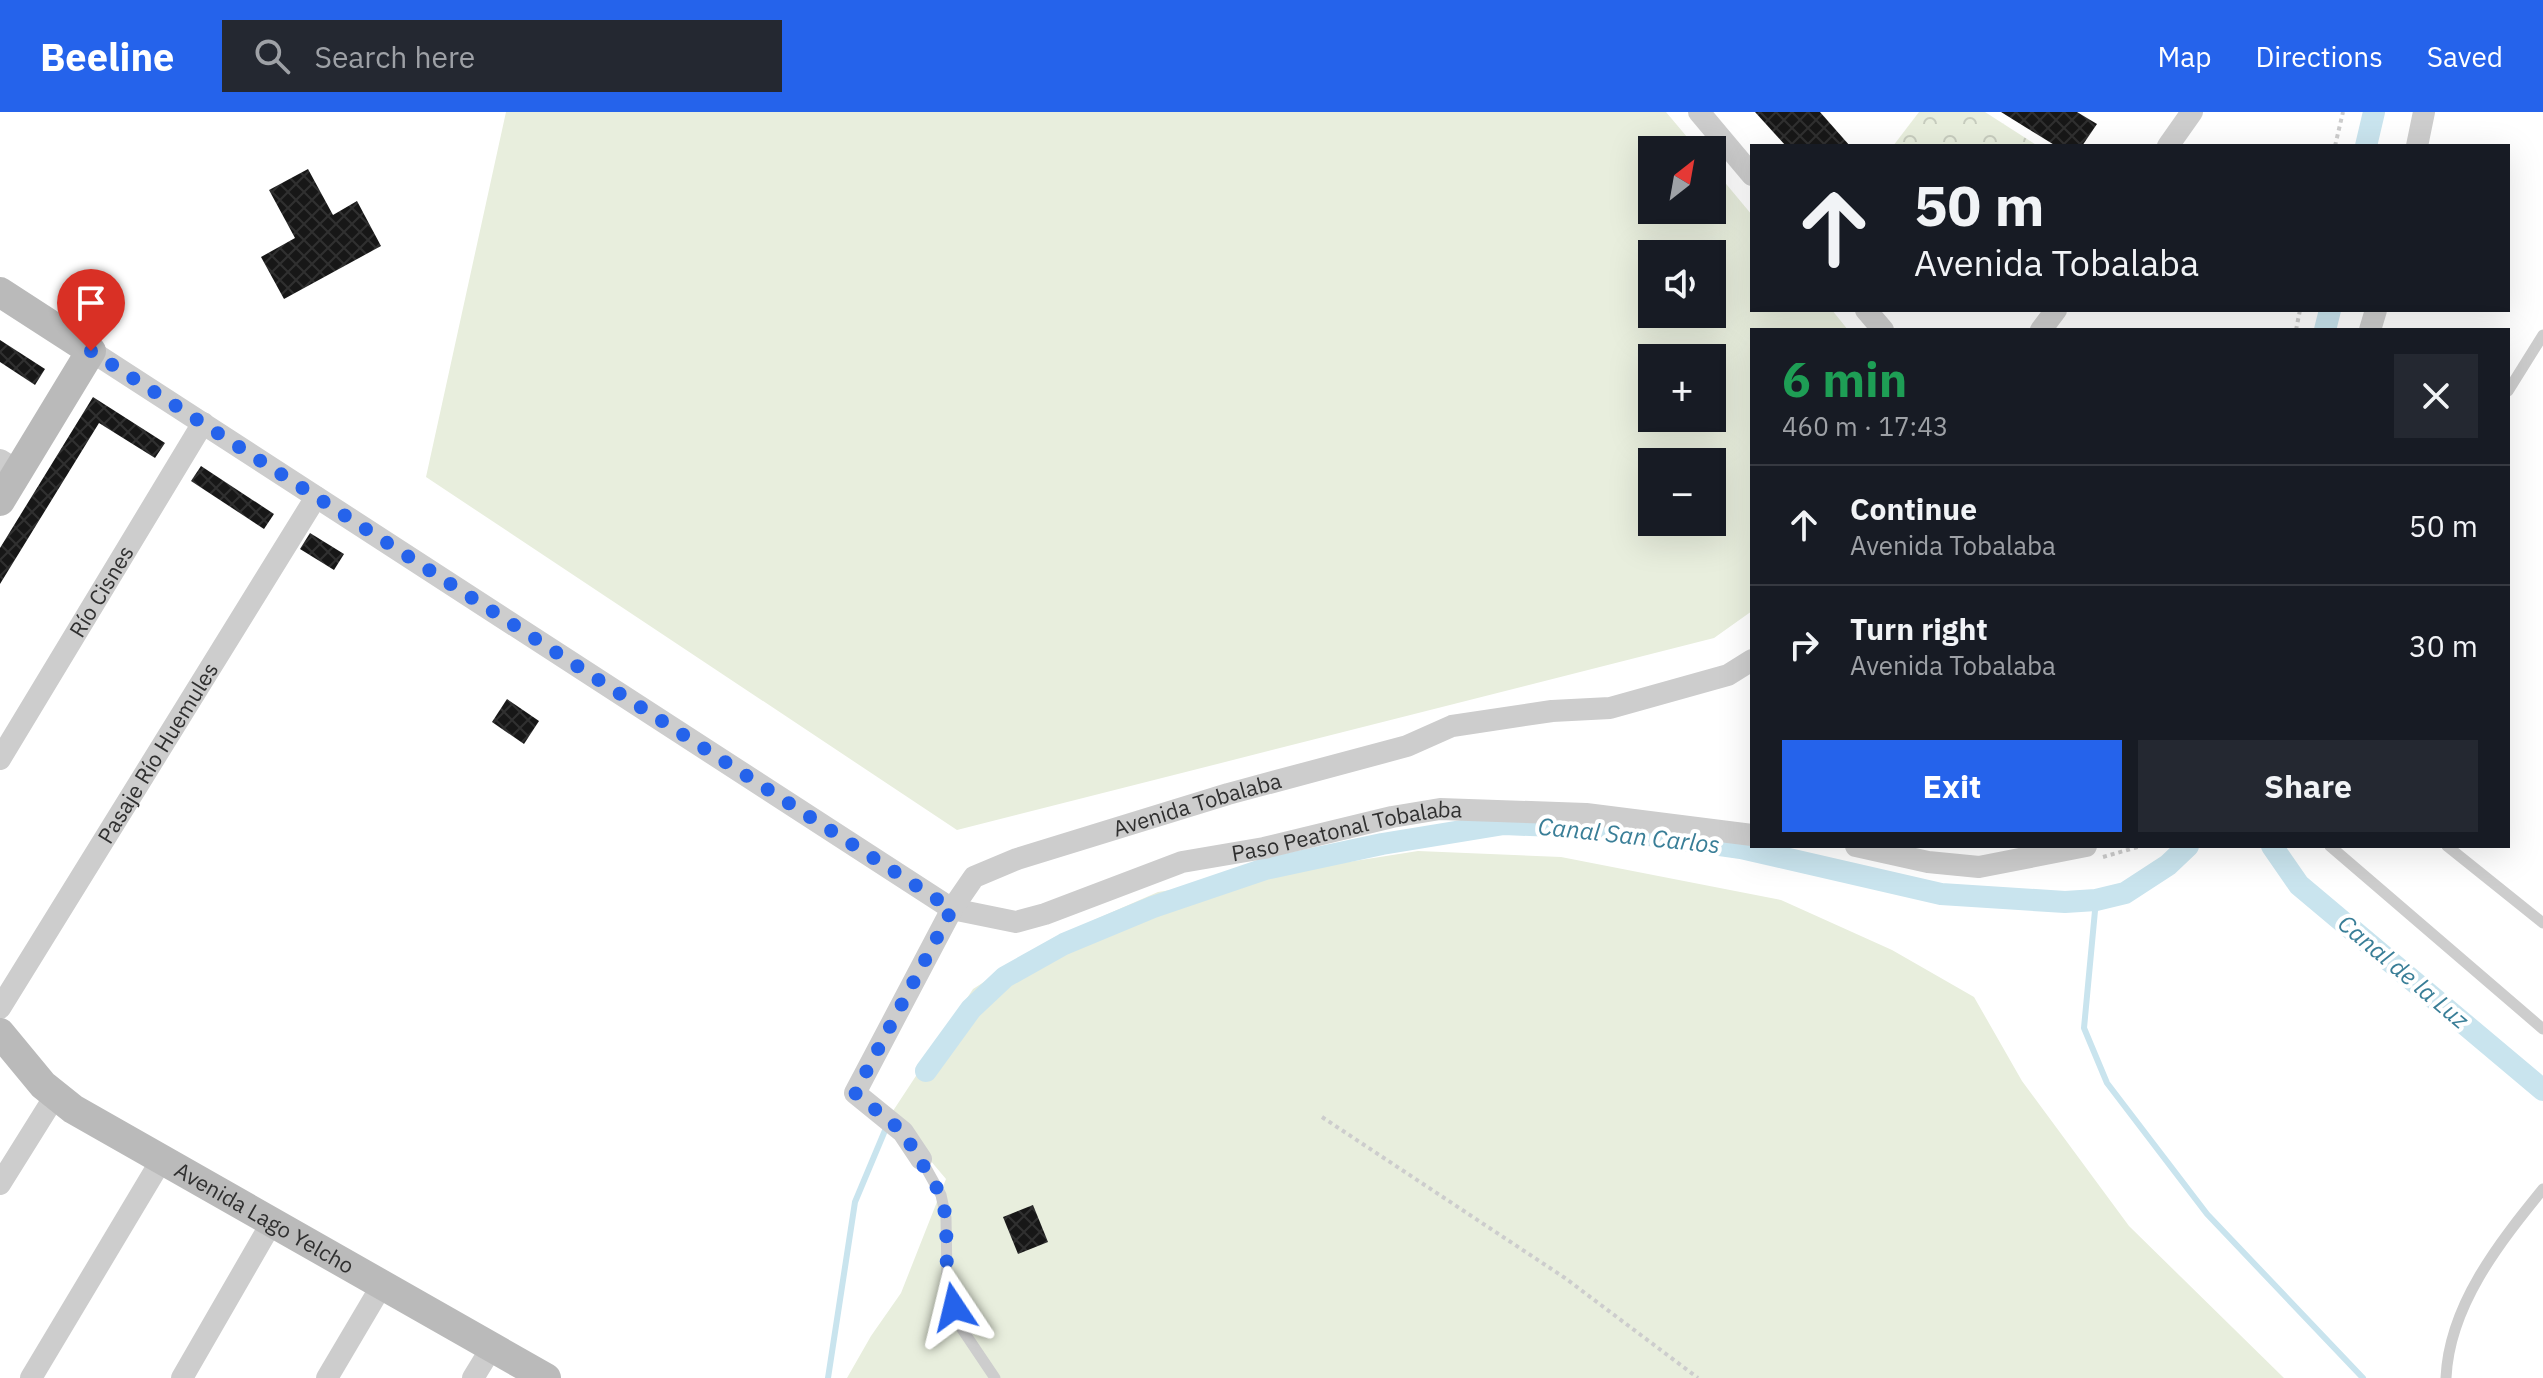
<!DOCTYPE html>
<html lang="en">
<head>
<meta charset="utf-8">
<style>
	:root { --surface:#171b24; --page:#242831; --text:#f1f3f6; --muted:#9ea1a6; --line:#363941; --accent:#2563eb }
	body { margin:0; font-family:"IBM Plex Sans",sans-serif; background:var(--page); color:var(--text); height:100vh; display:flex; flex-direction:column; font-size:30px; white-space:nowrap }
	* { box-sizing:border-box; margin:0 }
	p { font-size:26px; color:var(--muted) }
	.icon { flex:none; width:44px; height:44px; fill:none; stroke:currentColor; stroke-width:2; stroke-linecap:round; stroke-linejoin:round }
	.map { position:relative; flex:1; overflow:hidden }
	.panel { position:absolute; left:1750px; top:216px; width:760px; height:520px; display:flex; flex-direction:column; background:var(--surface); border-radius:0px; box-shadow:0 8px 32px #0002 }
	.panel>* { flex:none }
	.banner { position:absolute; left:1750px; top:32px; width:760px; height:168px; border-radius:0px; box-shadow:0 8px 32px #0002; background:#171b24; color:var(--text); overflow:hidden }
	.needle { width:52px; rotate:31deg }
	.fabs { position:absolute; left:1638px; top:24px; display:grid; gap:16px }
	.fabs a { display:grid; place-items:center; width:88px; height:88px; border-radius:0px; background:var(--surface); box-shadow:0 8px 32px #0002; font-size:40px }
	.pin { position:absolute; display:grid; place-items:center; width:68px; height:68px; color:#fff; margin:-82px -34px; border-radius:50% 50% 50% 0; rotate:-45deg; box-shadow:0 0 8px #0007 }
	.pin .icon { rotate:45deg }
	.me { position:absolute; width:88px; margin:-44px; rotate:350deg; stroke-linejoin:round; filter:drop-shadow(0 0 6px #0008) }
	.turn { display:flex; align-items:center; gap:28px; height:168px; padding:0 32px; font-size:36px }
	.turn .icon { width:104px; height:104px; stroke-width:2.5 }
	.turn b { display:block; font-size:56px; line-height:68px }
	.round { display:grid; place-items:center; flex:none; width:84px; height:84px; border-radius:0px; background:var(--page) }
	.summary { display:flex; align-items:center; justify-content:space-between; height:136px; padding:0 32px }
	h1 { font-size:48px; font-weight:700; line-height:60px; color:#1e9e55 }
	.action { display:flex; gap:16px; margin-top:auto; padding:16px 32px }
	.action a { flex:1; height:92px; border-radius:0px; background:var(--accent); color:#fff; font-size:32px; font-weight:700; line-height:92px; text-align:center }
	.action a+a { background:var(--page); color:var(--text) }
	ul { padding:0; list-style:none }
	li { display:flex; align-items:center; gap:24px; height:120px; padding:0 32px; border-top:2px solid var(--line) }
	li div { flex:1 }
	li b { display:block; font-size:30px }
	li em { font-style:normal }
	header { display:flex; align-items:center; gap:48px; box-sizing:border-box; height:112px; padding:0 40px; background:var(--accent); color:#fff }
	header strong { font-size:38px }
	nav { display:flex; gap:44px; margin-inline-start:auto; font-size:28px }
	.search { width:560px; height:72px; background:var(--page); display:flex; align-items:center; gap:20px; box-sizing:border-box; padding:0 28px; border-radius:0px; color:var(--muted); font-size:30px }
	.map>svg:first-child { display:block }
	.grass { fill:#e8eedd; fill-rule:evenodd }
	.forest { fill:url(#forest-crowns) }
	.lines { fill:none; stroke-linecap:round; stroke-linejoin:round }
	.stream { stroke:#c9e4ee; stroke-width:6 }
	.canal { stroke:#c9e4ee; stroke-width:22 }
	.building { fill:url(#building-cross-hatch) }
	.path { stroke:#cdcdcd; stroke-width:4; stroke-dasharray:4 4; stroke-linecap:butt }
	.lane { stroke:#cdcdcd; stroke-width:11 }
	.street { stroke:#cdcdcd; stroke-width:22 }
	.secondary { stroke:#bababa; stroke-width:30 }
	.route { stroke:#2563eb; stroke-width:14; stroke-dasharray:0 25.2 }
	.labels { text-anchor:middle; stroke-width:8; stroke-linejoin:round; paint-order:stroke }
	.street-label { font-size:22px; fill:#303030; stroke:#fff }
	.water-label { font-size:24px; font-style:italic; fill:#397e97; stroke:#fff }
</style>
</head>
<body>
<header>
<strong>Beeline</strong>
<div class="search"><svg class="icon" aria-label="search" viewBox="0 0 24 24"><circle cx="10" cy="10" r="6"/><path d="M15 15l6 6"/></svg>Search here</div>
<nav><a>Map</a><a>Directions</a><a>Saved</a></nav>
</header>
<div class="map">
<svg width="2543" height="1266" viewBox="0 0 2543 1266">
	<defs>
		<pattern id="forest-crowns" width="20" height="18" patternUnits="userSpaceOnUse" patternTransform="scale(2)"><rect width="20" height="18" fill="#e8eedd"/><path d="M2 6a3 3 0 1 1 6 0M12 15a3 3 0 1 1 6 0" fill="none" stroke="#c7ccbe"/></pattern>
		<pattern id="building-cross-hatch" width="8" height="8" patternUnits="userSpaceOnUse" patternTransform="scale(2)"><rect width="8" height="8" fill="#171717"/><path d="M0 0l8 8M0 8l8-8" fill="none" stroke="#303030"/></pattern>
	</defs>
	<rect width="100%" height="100%" fill="#fff"/>
	<g class="grass">
		<path d="M506,0H1666L1698,38H1652V98H1712V55L1752,103V198H1832L1848,218H1752V499L1714,526L957,718L426,365ZM1652,142H1712V202H1652ZM1652,246H1712V306H1652ZM1652,350H1712V410H1652Z"/>
		<path d="M1418,739L1561,745L1781,788L1892,838L1974,885L2022,969L2129,1114L2284,1266H847L871,1224L901,1181L946,1067L891,1002L973,877L1053,826L1158,780Z"/>
	</g>
	<path class="forest" d="M1919,0H1985L2038,34H1893Z"/>
	<g class="lines">
		<g class="stream">
			<path d="M2096,788L2084,916L2107,971L2207,1102L2363,1266"/>
			<path d="M828,1266L855,1090L886,1016"/>
		</g>
		<g class="canal">
			<path d="M2366,34L2374,0"/>
			<path d="M2325,218L2330,198"/>
			<path d="M2272,734L2299,773L2543,978"/>
			<path d="M926,959L971,897L1005,865L1064,832L1153,795L1265,757L1382,732L1504,712L1600,716L1741,736L1941,782L2065,790L2096,788L2125,781L2168,753L2188,734"/>
		</g>
	</g>
	<g class="building">
		<path d="M1755,0H1820L1850,34H1786Z"/>
		<path d="M2001,0H2077L2097,12L2082,34H2056Z"/>
		<path d="M308,57L333,103L357,89L381,134L284,187L261,145L295,126L269,78Z"/>
		<path d="M0,228L45,257L35,273L0,250Z"/>
		<path d="M93,285L165,331L155,346L99,311L0,472V436Z"/>
		<path d="M201,354L274,402L264,417L191,369Z"/>
		<path d="M310,421L344,442L334,458L300,437Z"/>
		<path d="M507,587L539,609L524,632L492,610Z"/>
		<path d="M1033,1093L1048,1130L1018,1142L1003,1105Z"/>
	</g>
	<g class="lines">
		<g class="path">
			<path d="M2335,34L2343,0"/>
			<path d="M2296,218L2300,198"/>
			<path d="M2103,745L2141,734"/>
			<path d="M1322,1005L1565,1166L1698,1266"/>
		</g>
		<g class="lane">
			<path d="M2508,279L2543,223"/>
			<path d="M2330,734L2543,917"/>
			<path d="M2447,734L2543,811"/>
			<path d="M921,1047L941,1083L946,1106L947,1165L962,1217L995,1266"/>
			<path d="M2446,1266C2449,1194 2499,1131 2543,1077"/>
		</g>
		<g class="street">
			<path d="M1699,0L1752,63"/>
			<path d="M2168,34L2192,0"/>
			<path d="M2417,34L2424,0"/>
			<path d="M1866,198L1883,218"/>
			<path d="M2041,218L2056,198"/>
			<path d="M2370,218L2376,198"/>
			<path id="s1" d="M91,239L952,797L1016,810L1045,802L1182,750L1264,736L1392,705L1440,697L1586,702L1752,723"/>
			<path d="M0,348L18,359"/>
			<path id="s2" d="M0,647L203,311"/>
			<path d="M1856,734L1928,750L1979,755L2086,734"/>
			<path id="s3" d="M0,896L316,385"/>
			<path id="s4" d="M921,1047L903,1020L855,981L952,797L974,765L1017,747L1228,682L1407,634L1452,614L1552,599L1610,596L1728,563L1752,548"/>
			<path d="M0,1072L55,984"/>
			<path d="M31,1266L162,1047"/>
			<path d="M182,1266L272,1110"/>
			<path d="M327,1266L382,1173"/>
			<path d="M473,1266L492,1235"/>
		</g>
		<g class="secondary">
			<path d="M0,180L91,239L0,389"/>
			<path id="s5" d="M0,921L43,973L73,997L546,1266"/>
		</g>
	</g>
	<g class="lines">
		<path class="route" d="M91,239L952,797L855,981L903,1020L941,1083L946,1106L947,1165L954,1195"/>
	</g>
	<g class="labels">
		<g class="street-label">
			<text dy="8" stroke="none"><textPath href="#s2" startOffset="196">Río Cisnes</textPath></text>
			<text dy="8" stroke="none"><textPath href="#s3" startOffset="300">Pasaje Río Huemules</textPath></text>
			<text dy="8" stroke="none"><textPath href="#s4" startOffset="576">Avenida Tobalaba</textPath></text>
			<text dy="8" stroke="none"><textPath href="#s1" startOffset="1436">Paso Peatonal Tobalaba</textPath></text>
			<text dy="8" stroke="none"><textPath href="#s5" startOffset="326">Avenida Lago Yelcho</textPath></text>
		</g>
		<g class="water-label">
			<text transform="translate(1629 724) rotate(6)" y="8">Canal San Carlos</text>
			<text transform="translate(2403 860) rotate(40)" y="8">Canal de la Luz</text>
		</g>
	</g>
</svg>
<div class="fabs">
<a><svg class="needle" viewBox="-14 -14 28 28"><path d="M0-13l5 13h-10z" fill="#e53935"/><path d="M0 13l5-13h-10z" fill="#9ea1a6"/></svg></a>
<a><svg class="icon" aria-label="sound" viewBox="0 0 24 24"><path d="M4 9h4l5-4v14l-5-4H4zM17 9q2 3 0 6"/></svg></a>
<a>+</a>
<a>−</a>
</div>
<div class="pin" style="left:91px;top:239px;background:#d93025"><svg class="icon" aria-label="arrive" viewBox="0 0 24 24"><path d="M6 21V4h12l-3 4 3 4H6"/></svg></div>
<svg class="me" style="left:954px;top:1195px" viewBox="-20 -20 40 40"><path d="M0-17L14 15 0 8-14 15z" fill="#2563eb" stroke="#fff" stroke-width="4"/></svg>
<div class="banner">
<div class="turn"><svg class="icon" aria-label="ahead" viewBox="0 0 24 24"><path d="M12 20V5M6 11l6-6 6 6"/></svg><div><b>50 m</b>Avenida Tobalaba</div></div>
</div>
<section class="panel">
<div class="summary"><div><h1>6 min</h1><p>460 m · 17:43</p></div><a class="round"><svg class="icon" aria-label="close" viewBox="0 0 24 24"><path d="M6 6l12 12M18 6L6 18"/></svg></a></div>
<ul>
<li><svg class="icon" aria-label="ahead" viewBox="0 0 24 24"><path d="M12 20V5M6 11l6-6 6 6"/></svg><div><b>Continue</b><p>Avenida Tobalaba</p></div><em>50 m</em></li>
<li><svg class="icon" aria-label="right" viewBox="0 0 24 24"><path d="M7 20v-9h11M14 6l5 5-5 5"/></svg><div><b>Turn right</b><p>Avenida Tobalaba</p></div><em>30 m</em></li>
</ul>
<div class="action"><a>Exit</a><a>Share</a></div>
</section>
</div>
</body>
</html>
